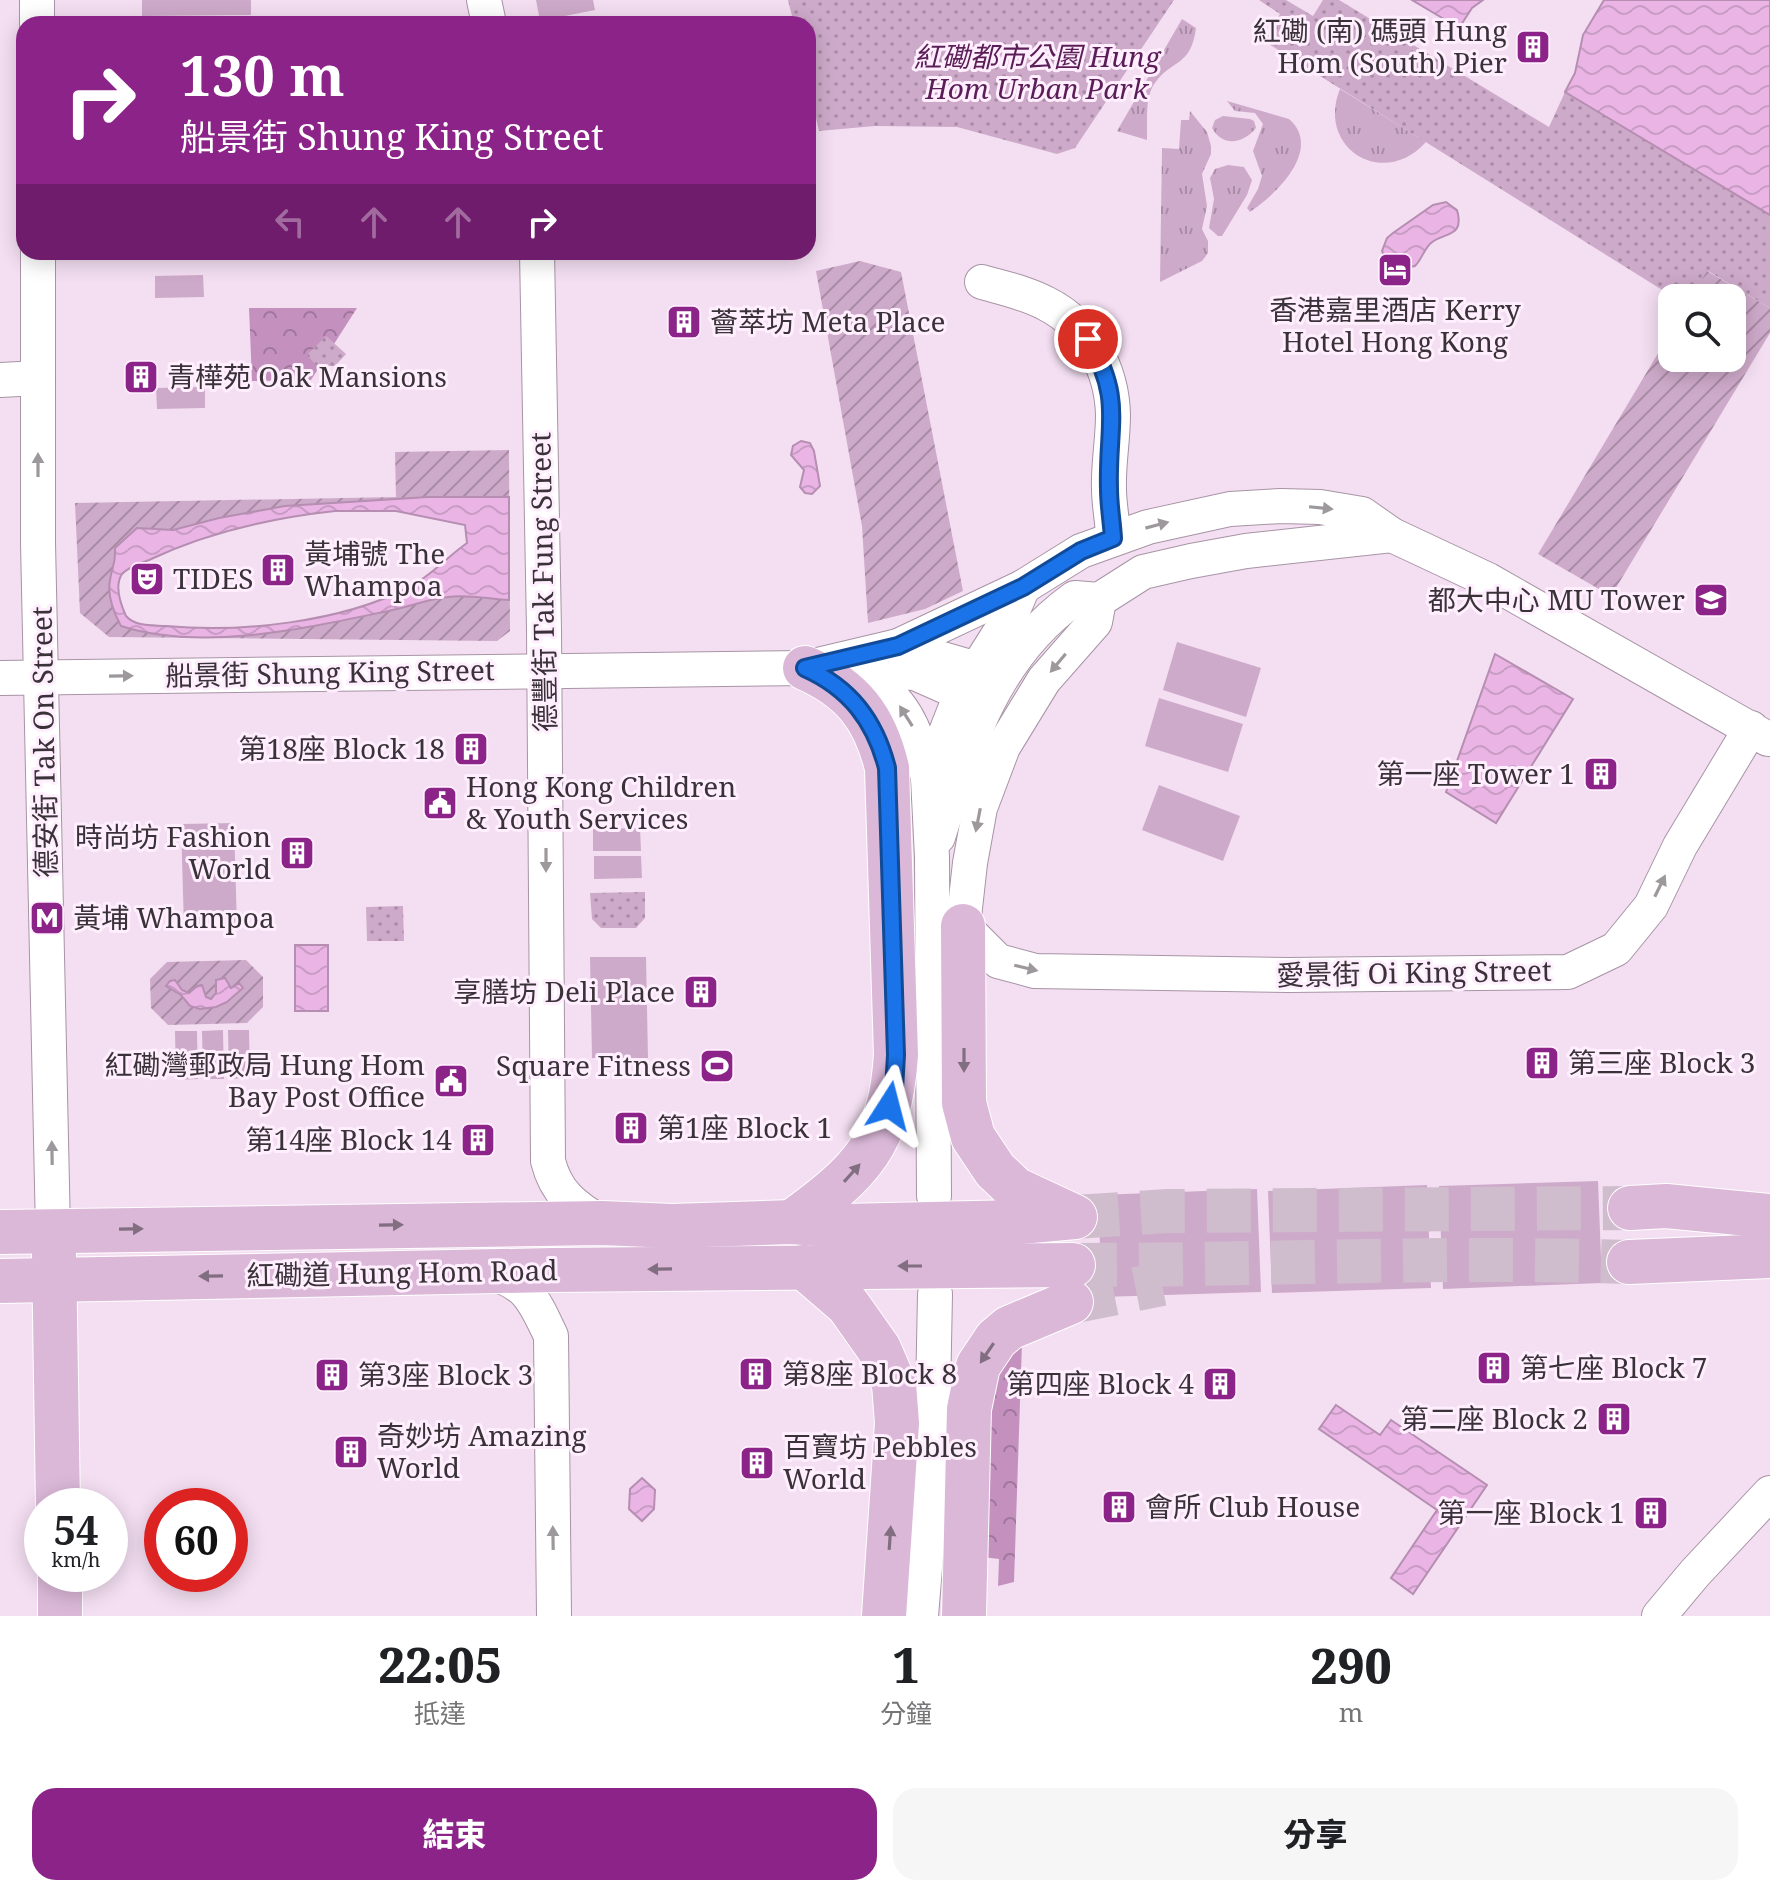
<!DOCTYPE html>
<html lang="zh-TW">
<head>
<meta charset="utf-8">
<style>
	:root { --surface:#fff; --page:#f6f6f6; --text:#202124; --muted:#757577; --accent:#8c2388 }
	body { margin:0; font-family:"Noto Serif","Noto Sans TC",serif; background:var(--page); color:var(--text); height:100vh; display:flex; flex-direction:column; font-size:30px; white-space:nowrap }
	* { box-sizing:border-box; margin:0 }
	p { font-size:26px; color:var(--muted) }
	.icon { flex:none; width:44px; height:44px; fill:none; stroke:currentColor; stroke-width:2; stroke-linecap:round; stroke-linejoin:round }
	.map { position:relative; height:1616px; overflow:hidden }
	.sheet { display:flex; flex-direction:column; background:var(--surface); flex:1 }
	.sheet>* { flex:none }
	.guide { position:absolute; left:16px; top:16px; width:800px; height:244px; border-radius:24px; box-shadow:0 4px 20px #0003; background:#8c2388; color:#fff; overflow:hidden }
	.controls { position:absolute; left:1658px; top:284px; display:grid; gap:16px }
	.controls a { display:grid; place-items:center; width:88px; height:88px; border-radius:16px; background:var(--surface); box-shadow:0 4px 20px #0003; font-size:40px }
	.speed { position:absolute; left:24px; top:1488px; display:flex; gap:16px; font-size:40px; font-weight:700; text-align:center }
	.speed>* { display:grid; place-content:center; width:104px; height:104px; border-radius:50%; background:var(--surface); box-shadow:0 4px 20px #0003; line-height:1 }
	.speed small { font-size:20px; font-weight:400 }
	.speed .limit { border:12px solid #d22; background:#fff; color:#111 }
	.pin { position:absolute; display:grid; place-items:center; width:68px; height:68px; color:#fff; margin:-34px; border:4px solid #fff; border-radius:50%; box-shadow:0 2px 8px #0007 }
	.me { position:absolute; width:88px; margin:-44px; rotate:9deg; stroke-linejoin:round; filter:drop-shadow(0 0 6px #0008) }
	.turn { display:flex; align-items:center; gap:28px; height:168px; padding:0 32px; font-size:36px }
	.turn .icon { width:104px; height:104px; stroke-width:2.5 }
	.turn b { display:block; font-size:56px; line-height:68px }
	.lanes { display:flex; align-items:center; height:76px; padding:0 32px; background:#0003; justify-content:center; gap:40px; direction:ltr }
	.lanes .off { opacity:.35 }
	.eta { display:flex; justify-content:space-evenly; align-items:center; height:136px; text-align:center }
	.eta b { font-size:48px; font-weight:800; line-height:56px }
	.primary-button { display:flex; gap:16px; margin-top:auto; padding:16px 32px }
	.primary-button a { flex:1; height:92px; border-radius:24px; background:var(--accent); color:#fff; font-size:32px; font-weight:800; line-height:92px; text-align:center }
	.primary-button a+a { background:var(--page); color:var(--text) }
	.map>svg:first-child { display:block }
	.grass { fill:url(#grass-tufts) }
	.forest { fill:url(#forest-crowns) }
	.park { fill:url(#park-dots) }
	.garden { fill:url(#garden-furrows); fill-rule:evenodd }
	.pitch { fill:#ceaaca }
	.water { fill:url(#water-waves); stroke:#b58eb1; stroke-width:2; fill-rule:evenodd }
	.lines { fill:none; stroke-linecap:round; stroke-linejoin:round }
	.major-tunnel { stroke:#cfbccd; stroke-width:44; stroke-dasharray:44 22; stroke-linecap:butt }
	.minor-casing { stroke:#a794a5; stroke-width:36 }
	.major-casing { stroke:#fff; stroke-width:46 }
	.minor { stroke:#fff; stroke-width:34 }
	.major { stroke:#dbb8d8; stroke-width:44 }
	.oneway { fill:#9c989c }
	.oneway2 { fill:#826e81 }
	.route-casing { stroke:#114b97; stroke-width:20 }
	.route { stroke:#1a73e8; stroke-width:14 }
	.labels { text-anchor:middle; stroke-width:6; stroke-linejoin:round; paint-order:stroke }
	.poi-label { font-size:28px; fill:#3a3239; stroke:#ffeefd; text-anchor:start }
	.park-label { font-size:28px; font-style:italic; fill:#5a1d57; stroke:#ffeefd }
	.street-label { font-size:28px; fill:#3a3239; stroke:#ffeefd }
</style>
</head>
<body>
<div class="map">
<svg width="1770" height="1616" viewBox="0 0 1770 1616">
	<defs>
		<pattern id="grass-tufts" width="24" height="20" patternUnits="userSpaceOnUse" patternTransform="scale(2)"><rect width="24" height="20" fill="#ceaaca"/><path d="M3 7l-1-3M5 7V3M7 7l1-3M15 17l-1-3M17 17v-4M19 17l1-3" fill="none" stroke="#a88ba5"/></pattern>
		<pattern id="forest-crowns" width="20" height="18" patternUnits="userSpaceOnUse" patternTransform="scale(2)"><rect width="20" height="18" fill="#c491bf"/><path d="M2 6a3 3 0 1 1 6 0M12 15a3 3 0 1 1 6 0" fill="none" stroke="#a0779c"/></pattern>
		<pattern id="park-dots" width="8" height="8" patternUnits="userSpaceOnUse" patternTransform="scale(2)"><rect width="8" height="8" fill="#ceaaca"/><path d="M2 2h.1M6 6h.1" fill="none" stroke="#a88ba5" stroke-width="1.8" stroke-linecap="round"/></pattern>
		<pattern id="garden-furrows" width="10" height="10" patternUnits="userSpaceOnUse" patternTransform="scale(2)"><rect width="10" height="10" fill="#ceaaca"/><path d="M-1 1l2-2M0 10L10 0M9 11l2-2" fill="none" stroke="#a88ba5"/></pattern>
		<pattern id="water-waves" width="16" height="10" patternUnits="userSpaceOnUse" patternTransform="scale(2)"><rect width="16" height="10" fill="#eab5e5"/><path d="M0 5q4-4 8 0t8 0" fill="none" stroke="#c99cc5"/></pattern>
	</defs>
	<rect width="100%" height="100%" fill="#f4dff2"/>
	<g class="grass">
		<path d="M1182,19L1196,28C1191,67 1172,59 1155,83C1144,97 1148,122 1147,140L1117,131Z"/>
		<path d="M1340,89L1426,142C1383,190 1316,148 1340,89Z"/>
		<path d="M1227,101L1289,119C1323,149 1277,194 1250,212L1247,208L1258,189L1262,176L1253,151L1263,124L1255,113L1235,111Z"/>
		<path d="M1190,111L1207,132L1211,146V154L1202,174L1207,206L1202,229L1208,241V253L1202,261L1160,282L1162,148L1179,149L1181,120H1189Z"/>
		<path d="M1223,116L1250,119L1254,121L1256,128C1244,143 1223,148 1212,128L1215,120Z"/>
		<path d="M1228,165L1244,167L1252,180L1247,195L1222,236H1218L1209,228L1214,199L1210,178L1215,169Z"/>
	</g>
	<g class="forest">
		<path d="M249,308H357L311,380L252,381Z"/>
		<path d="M1022,1342L1014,1582L998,1586L999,1559L982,1557L992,1377Z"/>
	</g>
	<g class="park">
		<path d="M788,0H1174L1075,148L1057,154L957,127L875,126L819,131L808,83V24H794Z"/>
		<path d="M1259,0H1286L1313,16L1323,0H1339L1549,127L1565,92L1770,215V308L1708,271L1691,298H1675L1264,41L1280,14Z"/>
		<path d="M326,336L346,354L335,366H317L307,355Z"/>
		<path d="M645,892V918L636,928H601L592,919L590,893Z"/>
		<path d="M403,906L404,941H367L366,907Z"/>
	</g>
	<g class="garden">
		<path d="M860,261L901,272L963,591L925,609L868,623L862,526L816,271Z"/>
		<path d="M1707,271L1770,308V333L1611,596L1538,554L1672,330V358H1732V298H1691Z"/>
		<path d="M509,450L510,631L497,641L109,637L80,613L75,503L396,497L395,452ZM335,511H396L465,525L467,544C447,557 430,576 409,588C343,622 238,633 165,626C155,625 138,627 130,620C124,616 121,606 120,599C118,591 118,581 122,575C127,567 140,564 148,560C208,532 270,518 335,511Z"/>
		<path d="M246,960L263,977V1007L247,1023L168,1025L151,1008L150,979L167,962Z"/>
	</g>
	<g class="pitch">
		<path d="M142,0H251V15L142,16Z"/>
		<path d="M536,0H593L595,10L540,21Z"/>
		<path d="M203,275L204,297L155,298V276Z"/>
		<path d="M205,387V408L157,409L156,388Z"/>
		<path d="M1177,642L1261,668L1246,717L1163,690Z"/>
		<path d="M1159,698L1243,724L1228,772L1145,746Z"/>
		<path d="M1159,785L1240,816L1223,861L1142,830Z"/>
		<path d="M234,823L237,927L184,928L181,824Z"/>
		<path d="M640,828L641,851H593V829Z"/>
		<path d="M641,856L642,878L594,879V856Z"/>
		<path d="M590,957H646L648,1058H592Z"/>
		<path d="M223,1030L224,1079H203L202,1031Z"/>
		<path d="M228,1030H249L250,1078L229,1079Z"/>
		<path d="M175,1031H197L198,1079L176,1080Z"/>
		<path d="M1598,1181L1602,1283L1443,1289L1439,1186Z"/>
		<path d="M1427,1185L1431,1288L1272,1293L1268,1191Z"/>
		<path d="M1257,1189L1261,1292L1102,1297L1098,1195Z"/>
	</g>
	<g class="water">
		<path d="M1412,0H1483L1472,8L1459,28Z"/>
		<path d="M1604,0H1770V215L1565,92L1575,73L1583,35Z"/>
		<path d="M1446,202L1457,210C1465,238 1444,232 1431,243C1424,249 1422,259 1415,266L1399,269L1387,263L1382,251L1387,238L1393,233L1433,205Z"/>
		<path d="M801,441L810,443L814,451L820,486L812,494L805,493L800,487L804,470L791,455L793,446Z"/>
		<path d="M428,497H509V600C490,599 467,594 448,597C428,599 408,607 388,611C307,628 202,652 121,626C114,613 107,595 110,580C112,566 116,564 115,548L137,528L173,530L219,518L285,506ZM335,511H396L465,525L467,543C447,557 430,577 408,588C340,622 242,633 166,626C152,625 136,627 126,616C121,605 114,586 122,574C128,567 141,563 149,560C208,532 271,518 335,511Z"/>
		<path d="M1495,654L1573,699L1496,823L1446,792Z"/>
		<rect x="295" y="945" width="33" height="66"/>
		<path d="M225,978L231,988L239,983L243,988L227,1002L216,1007L200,1009L190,1006L181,995L166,986L170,981L175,980L182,990L189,993L197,986L202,985L206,997L211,999L216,993V980Z"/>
		<path d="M1336,1405L1380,1435L1391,1420L1487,1485L1413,1594L1391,1578L1437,1510L1319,1429Z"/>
		<path d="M642,1478L655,1490L654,1509L642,1521L629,1509L630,1489Z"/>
	</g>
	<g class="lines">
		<g class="major-tunnel">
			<path d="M1075,1217L1168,1211L1630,1208"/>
			<path d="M1073,1265C1258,1265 1444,1256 1629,1262"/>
			<path d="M1071,1302L1162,1284"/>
		</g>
		<g class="minor-casing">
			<g id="minor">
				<path d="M37,0V24"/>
				<path d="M484,0L489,24"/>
				<path d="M38,252V543L53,1231"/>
				<path d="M537,252L544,630L548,1161C556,1193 574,1207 602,1223"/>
				<path d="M982,282C1003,288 1027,293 1047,304C1088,325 1112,369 1113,415C1113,440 1108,465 1109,489C1109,506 1113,522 1113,538"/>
				<path d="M0,380L38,378"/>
				<path d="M1099,600L1095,622L1044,680L1003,747L980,808L970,863L963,926L998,961L1035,971L1289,975L1568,972L1616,949L1651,906L1680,846L1751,728"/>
				<path d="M898,646L977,669L990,685"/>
				<path d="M805,668L898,646L1023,587L1081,551L1148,527L1230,509L1281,506L1320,507L1362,514L1392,535L1488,580L1768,739"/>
				<path d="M860,670C903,699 917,728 928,778"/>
				<path d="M0,678L805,668L915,673L985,704"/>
				<path d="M938,837C967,746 993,656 1075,598L1099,600L1143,572L1191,561L1246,551L1392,535"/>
				<path d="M934,1196L932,857L928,778L961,694L1011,615L1023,587"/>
				<path d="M488,1272C528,1283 534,1300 551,1336L554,1616"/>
				<path d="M921,1616L931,1495L935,1294"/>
				<path d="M1659,1616L1695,1573L1770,1493"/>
			</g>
		</g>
		<g class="major-casing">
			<g id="major">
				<path d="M963,926L964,1103L973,1137L995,1170L1015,1189L1073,1216"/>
				<path d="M1630,1208L1666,1206L1770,1216"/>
				<path d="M792,1222C861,1172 890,1144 896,1055L887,768C875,718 853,689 805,668"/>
				<path d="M0,1232L602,1223L672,1226L792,1222L843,1226L1020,1222L1075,1217"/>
				<path d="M54,1252L58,1506"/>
				<path d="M1629,1262L1770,1256"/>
				<path d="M804,1267L848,1305L879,1349L894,1384L897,1423L884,1616"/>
				<path d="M0,1281L553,1270L1073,1265"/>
				<path d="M60,1574V1616"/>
				<path d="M964,1616L969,1409L978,1366L996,1339L1009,1328L1071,1302"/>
			</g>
		</g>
		<use href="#minor" class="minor"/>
		<use href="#major" class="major"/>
	</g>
	<defs><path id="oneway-solid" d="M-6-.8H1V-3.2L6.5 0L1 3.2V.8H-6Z" transform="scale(2)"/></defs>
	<g class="oneway">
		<use href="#oneway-solid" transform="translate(38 465) rotate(-90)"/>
		<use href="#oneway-solid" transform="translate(1321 508) rotate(6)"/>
		<use href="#oneway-solid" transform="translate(1157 525) rotate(-15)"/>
		<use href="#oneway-solid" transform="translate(1058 663) rotate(130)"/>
		<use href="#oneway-solid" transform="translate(121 676) rotate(-1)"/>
		<use href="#oneway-solid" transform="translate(906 716) rotate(-122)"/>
		<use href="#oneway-solid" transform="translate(978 820) rotate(101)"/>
		<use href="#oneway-solid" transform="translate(546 860) rotate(90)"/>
		<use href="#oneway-solid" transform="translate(1660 886) rotate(-64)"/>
		<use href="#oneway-solid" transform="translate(1026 968) rotate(13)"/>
		<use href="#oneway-solid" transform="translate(52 1153) rotate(-91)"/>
		<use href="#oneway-solid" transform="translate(553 1538) rotate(-91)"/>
	</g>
	<g class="oneway2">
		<use href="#oneway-solid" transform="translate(964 1060) rotate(90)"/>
		<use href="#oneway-solid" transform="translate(852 1173) rotate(-48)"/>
		<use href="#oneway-solid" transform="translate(391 1225) rotate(-1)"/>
		<use href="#oneway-solid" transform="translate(131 1229) rotate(-1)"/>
		<use href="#oneway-solid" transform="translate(910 1266) rotate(180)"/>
		<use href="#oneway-solid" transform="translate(660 1269) rotate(179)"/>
		<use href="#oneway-solid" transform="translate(211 1276) rotate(179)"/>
		<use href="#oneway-solid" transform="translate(987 1353) rotate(124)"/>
		<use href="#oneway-solid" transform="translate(890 1538) rotate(-86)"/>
	</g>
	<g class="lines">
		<g class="route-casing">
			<path id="route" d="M889,1106L894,1089L896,1055L887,768C875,721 850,688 805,668L898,646L1023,587L1081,551L1113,538C1112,522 1109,505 1109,489C1107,424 1124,400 1088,339"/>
		</g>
		<use href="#route" class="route"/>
	</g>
	<defs>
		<g id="building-square" transform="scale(1.8)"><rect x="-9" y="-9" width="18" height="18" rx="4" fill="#8c2388" stroke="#ffeefd"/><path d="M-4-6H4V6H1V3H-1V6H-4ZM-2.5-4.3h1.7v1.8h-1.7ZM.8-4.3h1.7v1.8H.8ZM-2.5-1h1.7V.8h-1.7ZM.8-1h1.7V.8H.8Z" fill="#fff"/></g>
		<g id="hotel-square" transform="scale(1.8)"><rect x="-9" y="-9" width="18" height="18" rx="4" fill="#8c2388" stroke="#ffeefd"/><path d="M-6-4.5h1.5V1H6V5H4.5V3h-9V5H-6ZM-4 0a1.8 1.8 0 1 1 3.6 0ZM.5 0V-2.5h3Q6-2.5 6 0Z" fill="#fff"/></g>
		<g id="theatre-square" transform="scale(1.8)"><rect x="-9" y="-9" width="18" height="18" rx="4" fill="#8c2388" stroke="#ffeefd"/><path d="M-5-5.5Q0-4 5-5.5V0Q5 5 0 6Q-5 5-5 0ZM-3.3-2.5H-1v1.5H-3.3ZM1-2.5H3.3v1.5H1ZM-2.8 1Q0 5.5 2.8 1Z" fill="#fff"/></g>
		<g id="university-square" transform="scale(1.8)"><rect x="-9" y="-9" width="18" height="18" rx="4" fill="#8c2388" stroke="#ffeefd"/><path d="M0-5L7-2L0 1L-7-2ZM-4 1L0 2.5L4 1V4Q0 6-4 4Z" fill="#fff"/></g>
		<g id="civic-square" transform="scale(1.8)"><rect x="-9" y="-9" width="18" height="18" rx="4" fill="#8c2388" stroke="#ffeefd"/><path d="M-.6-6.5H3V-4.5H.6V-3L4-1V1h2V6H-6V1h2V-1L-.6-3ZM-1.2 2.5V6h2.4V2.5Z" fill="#fff"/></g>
		<g id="metro-square" transform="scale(1.8)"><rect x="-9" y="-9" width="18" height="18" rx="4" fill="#8c2388" stroke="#ffeefd"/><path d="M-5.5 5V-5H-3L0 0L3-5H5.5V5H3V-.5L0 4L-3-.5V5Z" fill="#fff"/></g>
		<g id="stadium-square" transform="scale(1.8)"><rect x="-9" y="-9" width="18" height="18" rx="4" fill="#8c2388" stroke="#ffeefd"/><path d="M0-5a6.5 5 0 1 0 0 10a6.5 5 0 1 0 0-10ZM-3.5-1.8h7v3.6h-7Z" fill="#fff"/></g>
	</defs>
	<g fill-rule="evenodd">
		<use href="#building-square" x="1533" y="47"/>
		<use href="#hotel-square" x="1395" y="270"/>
		<use href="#building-square" x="684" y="322"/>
		<use href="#building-square" x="141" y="377"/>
		<use href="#building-square" x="278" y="570"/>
		<use href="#theatre-square" x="147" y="579"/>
		<use href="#university-square" x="1711" y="600"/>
		<use href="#building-square" x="471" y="749"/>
		<use href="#building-square" x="1601" y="774"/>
		<use href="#civic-square" x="440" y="803"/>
		<use href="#building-square" x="297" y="853"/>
		<use href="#metro-square" x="47" y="918"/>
		<use href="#building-square" x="701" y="992"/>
		<use href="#building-square" x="1542" y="1063"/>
		<use href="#stadium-square" x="717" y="1066"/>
		<use href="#civic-square" x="451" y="1081"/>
		<use href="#building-square" x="631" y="1128"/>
		<use href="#building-square" x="478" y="1140"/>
		<use href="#building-square" x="1494" y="1368"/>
		<use href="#building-square" x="756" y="1374"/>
		<use href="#building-square" x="332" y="1375"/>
		<use href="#building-square" x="1220" y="1384"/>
		<use href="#building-square" x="1614" y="1419"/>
		<use href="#building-square" x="351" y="1452"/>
		<use href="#building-square" x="757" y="1463"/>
		<use href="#building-square" x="1119" y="1507"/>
		<use href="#building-square" x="1651" y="1513"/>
	</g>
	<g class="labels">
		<g class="poi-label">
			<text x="1507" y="41" text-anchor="end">紅磡 (南) 碼頭 Hung<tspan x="1507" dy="32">Hom (South) Pier</tspan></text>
			<text x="1395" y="320" text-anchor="middle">香港嘉里酒店 Kerry<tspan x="1395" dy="32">Hotel Hong Kong</tspan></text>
			<text x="710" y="332">薈萃坊 Meta Place</text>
			<text x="167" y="387">青樺苑 Oak Mansions</text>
			<text x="304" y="564">黃埔號 The<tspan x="304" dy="32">Whampoa</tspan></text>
			<text x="173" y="589">TIDES</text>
			<text x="1685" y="610" text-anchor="end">都大中心 MU Tower</text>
			<text x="445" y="759" text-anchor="end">第18座 Block 18</text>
			<text x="1575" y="784" text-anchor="end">第一座 Tower 1</text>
			<text x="466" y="797">Hong Kong Children<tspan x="466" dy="32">&amp; Youth Services</tspan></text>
			<text x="271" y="847" text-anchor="end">時尚坊 Fashion<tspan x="271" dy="32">World</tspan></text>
			<text x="73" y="928">黃埔 Whampoa</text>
			<text x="675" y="1002" text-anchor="end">享膳坊 Deli Place</text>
			<text x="1568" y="1073">第三座 Block 3</text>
			<text x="425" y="1075" text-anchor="end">紅磡灣郵政局 Hung Hom<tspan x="425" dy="32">Bay Post Office</tspan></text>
			<text x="691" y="1076" text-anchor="end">Square Fitness</text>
			<text x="657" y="1138">第1座 Block 1</text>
			<text x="452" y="1150" text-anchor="end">第14座 Block 14</text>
			<text x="1520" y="1378">第七座 Block 7</text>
			<text x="782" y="1384">第8座 Block 8</text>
			<text x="358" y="1385">第3座 Block 3</text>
			<text x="1194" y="1394" text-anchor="end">第四座 Block 4</text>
			<text x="1588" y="1429" text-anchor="end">第二座 Block 2</text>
			<text x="377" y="1446">奇妙坊 Amazing<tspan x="377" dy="32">World</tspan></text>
			<text x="783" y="1457">百寶坊 Pebbles<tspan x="783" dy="32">World</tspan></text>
			<text x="1145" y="1517">會所 Club House</text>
			<text x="1625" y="1523" text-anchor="end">第一座 Block 1</text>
		</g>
		<g class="park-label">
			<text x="1037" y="67">紅磡都市公園 Hung<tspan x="1037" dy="32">Hom Urban Park</tspan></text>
		</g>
		<g class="street-label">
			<text transform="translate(543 582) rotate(-91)" y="10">德豐街 Tak Fung Street</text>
			<text transform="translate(330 673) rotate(-1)" y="10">船景街 Shung King Street</text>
			<text transform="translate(44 742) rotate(-91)" y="10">德安街 Tak On Street</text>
			<text transform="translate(1414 973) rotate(-1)" y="10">愛景街 Oi King Street</text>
			<text transform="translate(402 1273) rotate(-1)" y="10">紅磡道 Hung Hom Road</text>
		</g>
	</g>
</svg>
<div class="controls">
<a><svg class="icon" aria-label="search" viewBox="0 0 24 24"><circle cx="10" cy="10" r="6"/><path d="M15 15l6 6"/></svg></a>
</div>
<div class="speed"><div>54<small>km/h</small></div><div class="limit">60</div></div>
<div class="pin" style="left:1088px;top:339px;background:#d93025"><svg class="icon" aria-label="arrive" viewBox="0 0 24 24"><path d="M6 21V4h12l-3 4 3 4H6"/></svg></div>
<svg class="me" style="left:889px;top:1106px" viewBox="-20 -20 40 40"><path d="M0-17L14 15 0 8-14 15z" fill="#1a73e8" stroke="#fff" stroke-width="4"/></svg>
<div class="guide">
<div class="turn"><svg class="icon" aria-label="right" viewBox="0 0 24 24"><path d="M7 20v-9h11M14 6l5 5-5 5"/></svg><div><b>130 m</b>船景街 Shung King Street</div></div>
<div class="lanes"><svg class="icon off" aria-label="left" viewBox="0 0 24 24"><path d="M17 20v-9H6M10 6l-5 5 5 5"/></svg><svg class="icon off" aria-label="ahead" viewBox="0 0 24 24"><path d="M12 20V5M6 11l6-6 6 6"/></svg><svg class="icon off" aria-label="ahead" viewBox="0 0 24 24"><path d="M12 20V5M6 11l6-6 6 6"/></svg><svg class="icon" aria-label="right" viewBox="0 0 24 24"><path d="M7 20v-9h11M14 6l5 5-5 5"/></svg></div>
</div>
</div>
<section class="sheet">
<div class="eta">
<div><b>22:05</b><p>抵達</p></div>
<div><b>1</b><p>分鐘</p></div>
<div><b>290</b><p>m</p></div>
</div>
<div class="primary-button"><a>結束</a><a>分享</a></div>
</section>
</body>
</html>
